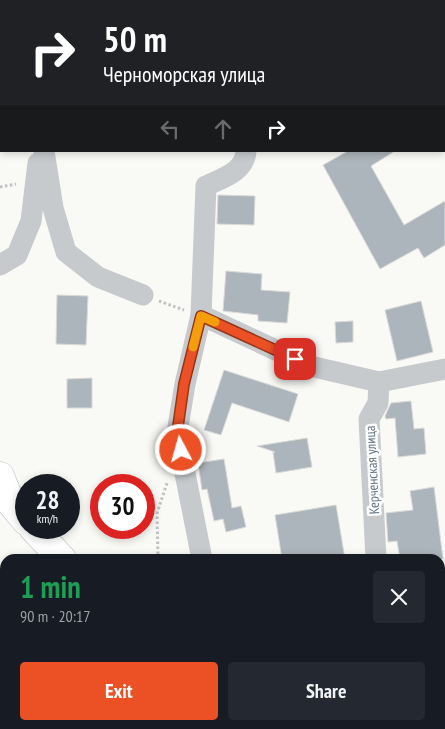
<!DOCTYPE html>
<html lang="en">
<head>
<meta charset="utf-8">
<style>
	:root { --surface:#171b24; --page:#242831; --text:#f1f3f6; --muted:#9ea1a6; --accent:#eb5124 }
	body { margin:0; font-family:"PT Sans Narrow",sans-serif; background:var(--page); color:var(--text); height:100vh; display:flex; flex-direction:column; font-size:19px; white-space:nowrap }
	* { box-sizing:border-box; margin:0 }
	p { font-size:16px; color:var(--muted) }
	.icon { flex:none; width:28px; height:28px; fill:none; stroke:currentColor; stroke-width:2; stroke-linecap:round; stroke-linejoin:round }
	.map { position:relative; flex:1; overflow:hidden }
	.details { position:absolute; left:0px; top:554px; width:445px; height:176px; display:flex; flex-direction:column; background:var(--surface); border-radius:15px 15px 0 0; box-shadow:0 2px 8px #0003 }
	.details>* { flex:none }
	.hud { position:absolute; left:0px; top:0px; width:445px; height:152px; box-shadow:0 2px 8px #0003; background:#202124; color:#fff; overflow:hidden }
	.speed { position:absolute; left:15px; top:474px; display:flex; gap:10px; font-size:25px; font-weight:700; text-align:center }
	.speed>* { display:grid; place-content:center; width:65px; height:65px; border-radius:50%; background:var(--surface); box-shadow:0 2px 8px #0003; line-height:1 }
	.speed small { font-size:12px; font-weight:400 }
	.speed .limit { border:8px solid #d22; background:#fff; color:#111 }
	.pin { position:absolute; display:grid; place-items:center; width:42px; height:42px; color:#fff; margin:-21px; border-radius:10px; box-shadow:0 2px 8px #0006 }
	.me { position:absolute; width:55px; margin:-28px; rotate:354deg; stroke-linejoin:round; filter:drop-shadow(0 0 4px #0008) }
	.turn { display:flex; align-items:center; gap:18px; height:105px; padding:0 20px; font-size:22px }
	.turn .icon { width:65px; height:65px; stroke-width:2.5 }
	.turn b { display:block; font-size:35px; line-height:42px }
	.lanes { display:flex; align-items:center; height:48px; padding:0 20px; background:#0003; justify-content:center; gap:25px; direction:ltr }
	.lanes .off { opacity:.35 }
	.round { display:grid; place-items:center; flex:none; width:52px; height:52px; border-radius:5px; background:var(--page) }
	.overview { display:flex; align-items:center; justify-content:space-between; height:85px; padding:0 20px }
	h1 { font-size:30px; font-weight:800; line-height:38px; color:#1e9e55 }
	.action { display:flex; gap:10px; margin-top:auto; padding:10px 20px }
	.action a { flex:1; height:58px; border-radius:5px; background:var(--accent); color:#fff; font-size:20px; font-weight:800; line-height:58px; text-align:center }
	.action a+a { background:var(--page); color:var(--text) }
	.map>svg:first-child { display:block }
	.building { fill:#acb5bb; stroke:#dadad8 }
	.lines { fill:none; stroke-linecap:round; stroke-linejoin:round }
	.secondary-casing { stroke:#b8bec2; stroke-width:29 }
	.path { stroke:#bfc2c4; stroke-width:3; stroke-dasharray:2.5 2.5; stroke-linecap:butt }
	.service { stroke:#c6cacd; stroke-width:10 }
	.minor { stroke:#c6cacd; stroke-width:21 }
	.secondary { stroke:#fff; stroke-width:28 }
	.route-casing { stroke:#993517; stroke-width:12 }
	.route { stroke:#eb5124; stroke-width:9 }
	.slow { stroke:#f59e0b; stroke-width:9 }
	.labels { text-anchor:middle; stroke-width:5; stroke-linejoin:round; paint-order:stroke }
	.street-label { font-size:14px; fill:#667988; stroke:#fff }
</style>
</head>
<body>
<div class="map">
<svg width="445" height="729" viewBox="0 0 445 729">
	<rect width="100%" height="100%" fill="#f9f9f6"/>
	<g class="building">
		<path d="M348,151H395L371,166L404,225L445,201V245L424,258L418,248L380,269L323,165Z"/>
		<path d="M218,195L255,196L254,225L217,224Z"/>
		<path d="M226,271L262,274L261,290L290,292L287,323L258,321V315L223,311Z"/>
		<path d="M57,295L88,296L86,345L56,344Z"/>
		<path d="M421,301L433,352L397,361L385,310Z"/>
		<path d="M353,321V342L336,343L335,322Z"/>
		<path d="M224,370L298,394L289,422L232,403L221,435L204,430Z"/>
		<path d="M92,378V408H67V379Z"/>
		<path d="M411,401L414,429L424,428L426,454L398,457L395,418L386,419L385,416L391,403Z"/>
		<path d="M307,438L312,467L276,473L273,452H275L257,446Z"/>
		<path d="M224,459L232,508L241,506L246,527L226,532L223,519L214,521L207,489L202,490L198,463Z"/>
		<path d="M434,487L443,559H400L397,541L388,542L386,513L413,510L410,491Z"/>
		<path d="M336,505L345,559H282L275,515Z"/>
	</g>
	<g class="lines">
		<g class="secondary-casing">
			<g id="secondary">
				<path d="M0,476L11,503L26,521"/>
				<path d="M33,528L62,559"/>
				<path d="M199,725L200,729"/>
			</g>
		</g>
		<g class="path">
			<path d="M0,187L16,184"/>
			<path d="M159,301L184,310"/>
			<path d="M158,559L157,513L167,483"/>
		</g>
		<path class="service" d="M444,47L445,46"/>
		<g class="minor">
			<path d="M60,1V0"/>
			<path d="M264,1L265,0"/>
			<path d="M44,151L53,208L66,252L98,277L143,295"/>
			<path d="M0,265L17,255L31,221L38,163"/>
			<path d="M201,315L310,366L379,382L445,369"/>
			<path d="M202,559L177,433L185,384L201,315L206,186C222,178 245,172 246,151"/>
			<path d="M376,559L369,419L378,403L379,382"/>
			<path d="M0,698L5,702"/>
			<path d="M40,725L46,729"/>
			<path d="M393,725L394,729"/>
		</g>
		<use href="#secondary" class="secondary"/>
	</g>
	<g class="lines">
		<g class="route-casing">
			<path id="route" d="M181,450L177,433L184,384L201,316L295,359"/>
		</g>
		<use href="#route" class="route"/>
		<path class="slow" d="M193,347L201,316L215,322"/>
	</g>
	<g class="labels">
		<g class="street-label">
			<text transform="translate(372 470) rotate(-93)" y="5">Керченская улица</text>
		</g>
	</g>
</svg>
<div class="speed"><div>28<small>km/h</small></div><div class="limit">30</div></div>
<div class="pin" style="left:295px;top:359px;background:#d93025"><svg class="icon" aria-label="arrive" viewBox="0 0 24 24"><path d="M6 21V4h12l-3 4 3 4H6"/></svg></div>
<svg class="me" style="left:181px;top:450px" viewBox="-20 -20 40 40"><circle r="17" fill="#eb5124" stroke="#fff" stroke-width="3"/><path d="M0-11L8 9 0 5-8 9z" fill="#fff"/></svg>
<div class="hud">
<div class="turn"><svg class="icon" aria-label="right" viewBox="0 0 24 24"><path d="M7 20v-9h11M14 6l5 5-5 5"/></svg><div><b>50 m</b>Черноморская улица</div></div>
<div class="lanes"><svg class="icon off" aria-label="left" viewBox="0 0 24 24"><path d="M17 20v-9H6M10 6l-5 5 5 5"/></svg><svg class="icon off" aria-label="ahead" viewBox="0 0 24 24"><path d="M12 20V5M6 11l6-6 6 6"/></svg><svg class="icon" aria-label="right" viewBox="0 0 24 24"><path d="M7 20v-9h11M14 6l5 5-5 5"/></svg></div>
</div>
<section class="details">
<div class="overview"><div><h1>1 min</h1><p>90 m · 20:17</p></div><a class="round"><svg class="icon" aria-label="close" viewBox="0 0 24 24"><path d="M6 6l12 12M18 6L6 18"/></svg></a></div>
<div class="action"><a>Exit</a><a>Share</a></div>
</section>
</div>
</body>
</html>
